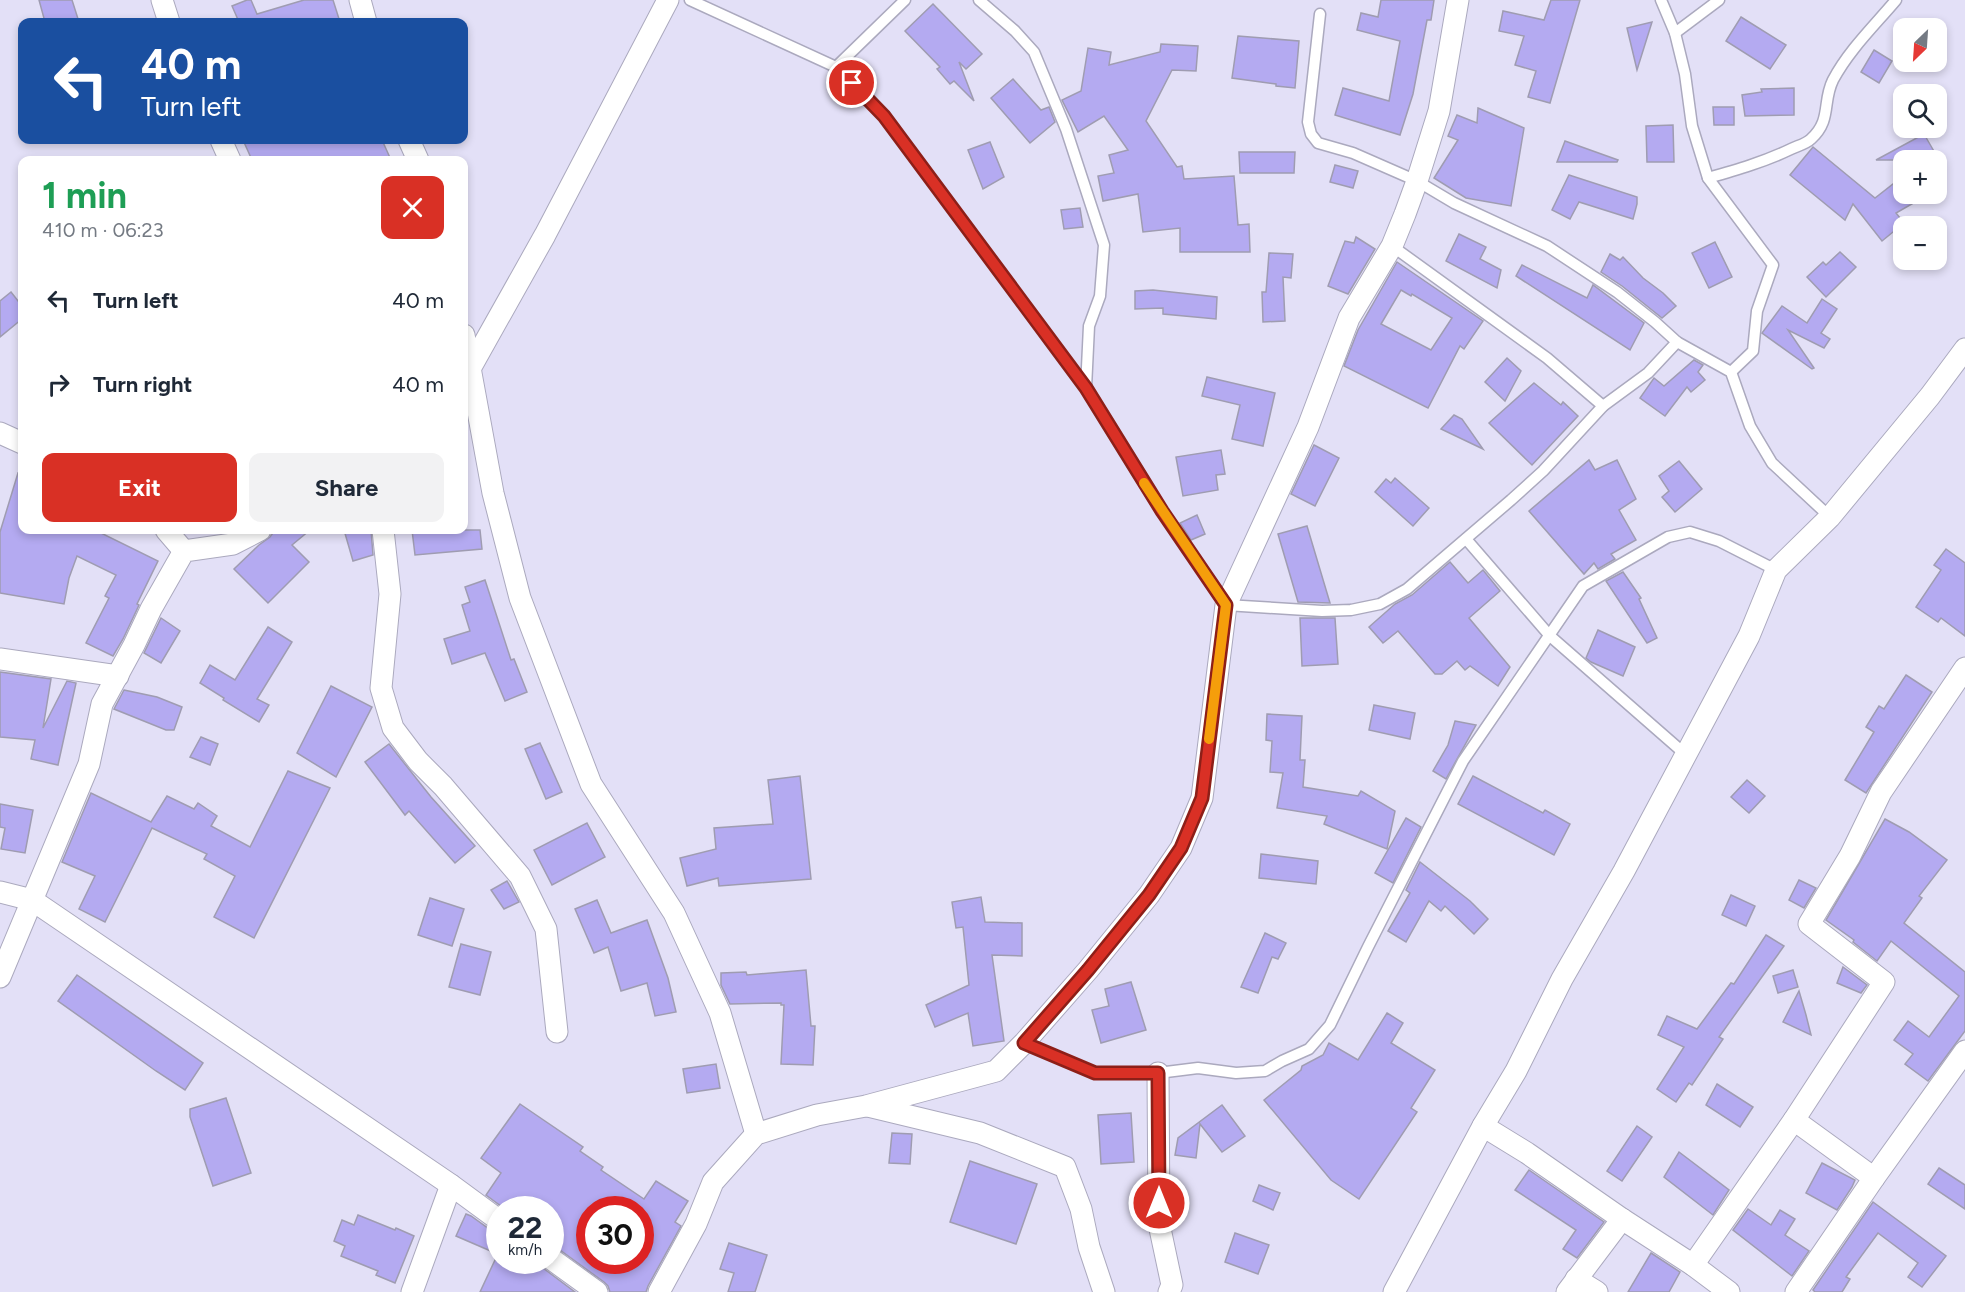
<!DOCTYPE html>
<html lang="en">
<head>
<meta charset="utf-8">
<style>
	:root { --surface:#fff; --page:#f2f2f3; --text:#1f2937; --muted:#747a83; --accent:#d93025 }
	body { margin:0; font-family:Figtree,sans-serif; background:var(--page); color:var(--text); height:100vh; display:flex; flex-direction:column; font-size:22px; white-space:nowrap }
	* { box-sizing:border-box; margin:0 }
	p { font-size:20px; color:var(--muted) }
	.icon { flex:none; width:33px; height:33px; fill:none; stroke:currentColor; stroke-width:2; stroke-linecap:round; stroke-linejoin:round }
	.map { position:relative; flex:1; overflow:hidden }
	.panel { position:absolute; left:18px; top:156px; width:450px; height:378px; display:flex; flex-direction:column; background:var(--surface); border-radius:12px; box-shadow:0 3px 9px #0003 }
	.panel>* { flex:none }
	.hud { position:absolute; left:18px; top:18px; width:450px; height:126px; border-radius:12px; box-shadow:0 3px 9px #0003; background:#1a4fa0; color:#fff; overflow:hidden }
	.needle { width:39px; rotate:205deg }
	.buttons { position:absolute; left:1893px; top:18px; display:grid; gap:12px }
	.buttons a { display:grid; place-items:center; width:54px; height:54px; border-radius:12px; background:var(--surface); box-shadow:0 3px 9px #0003; font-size:30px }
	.speed { position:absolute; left:486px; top:1196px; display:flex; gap:12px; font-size:30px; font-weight:700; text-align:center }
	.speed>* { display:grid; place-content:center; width:78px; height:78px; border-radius:50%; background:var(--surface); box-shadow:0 3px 9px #0003; line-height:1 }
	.speed small { font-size:15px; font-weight:400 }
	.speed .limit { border:9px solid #d22; background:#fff; color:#111 }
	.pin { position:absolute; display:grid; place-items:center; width:51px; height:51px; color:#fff; margin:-26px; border:3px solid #fff; border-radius:50%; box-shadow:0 2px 6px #0007 }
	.me { position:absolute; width:66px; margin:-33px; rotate:0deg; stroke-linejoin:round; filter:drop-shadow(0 0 4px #0008) }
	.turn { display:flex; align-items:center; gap:21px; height:126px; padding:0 24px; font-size:27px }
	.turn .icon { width:78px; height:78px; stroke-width:2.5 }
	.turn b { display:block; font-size:42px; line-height:51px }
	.round { display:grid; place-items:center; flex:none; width:63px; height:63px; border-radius:12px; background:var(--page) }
	.overview { display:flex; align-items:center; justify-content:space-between; height:102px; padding:0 24px }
	h1 { font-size:36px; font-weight:700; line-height:45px; color:#1e9e55 }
	.cta { display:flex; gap:12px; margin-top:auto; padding:12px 24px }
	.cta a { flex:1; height:69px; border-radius:12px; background:var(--accent); color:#fff; font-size:24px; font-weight:700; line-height:69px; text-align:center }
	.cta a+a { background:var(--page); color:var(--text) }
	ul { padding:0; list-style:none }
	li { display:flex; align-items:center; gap:18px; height:84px; padding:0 24px }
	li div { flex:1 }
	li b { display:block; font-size:22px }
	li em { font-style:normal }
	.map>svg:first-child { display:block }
	.building { fill:#b4aaf1; stroke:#9f9cb1; stroke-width:1.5; fill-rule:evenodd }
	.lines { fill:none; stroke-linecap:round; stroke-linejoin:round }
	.lane-casing { stroke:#aba9be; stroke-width:13 }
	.street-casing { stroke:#aba9be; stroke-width:23 }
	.lane { stroke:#fff; stroke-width:10 }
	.street { stroke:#fff; stroke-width:21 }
	.route-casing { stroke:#8d1f18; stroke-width:15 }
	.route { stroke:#d93025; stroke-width:10 }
	.slow { stroke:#f59e0b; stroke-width:10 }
</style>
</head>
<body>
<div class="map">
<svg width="1965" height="1292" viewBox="0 0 1965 1292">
	<rect width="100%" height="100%" fill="#e3e0f7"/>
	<g class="building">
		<path d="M39,0H72L79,22H45Z"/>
		<path d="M247,0H251L257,14L304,0H333L340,22H239L232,6Z"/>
		<path d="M1381,0H1434L1431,20H1427L1413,94L1400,135L1335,115L1343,88L1389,101L1400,41L1357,30L1361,13L1378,17Z"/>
		<path d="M1551,0H1580L1550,103L1528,97L1536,71L1515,65L1524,36L1499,31L1503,11L1544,20Z"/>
		<path d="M933,4L982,54L966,69L959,62L974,101L954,81L950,84L937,69L940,67L905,31Z"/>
		<path d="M1741,17L1786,45L1770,69L1726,41Z"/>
		<path d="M1652,22L1637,70L1627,28Z"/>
		<path d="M1238,36L1299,41L1295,88L1276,86V84L1232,78Z"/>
		<path d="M1161,44L1198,46L1196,71L1172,70L1146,121L1177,167L1182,166L1184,179L1234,176L1238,225L1249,224L1250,252H1180V228L1143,232L1138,194L1103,201L1098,176L1114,173L1109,155L1128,150L1104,116L1078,132L1062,100L1081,91L1088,48L1111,52L1109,65L1160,52Z"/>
		<path d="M1874,50L1892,61L1879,83L1861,72Z"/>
		<path d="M1013,79L1041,110L1049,107L1055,122L1030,143L991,98Z"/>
		<path d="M1794,88V115L1745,116L1742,95L1762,92L1761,89Z"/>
		<path d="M1713,107H1734V125H1714Z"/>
		<path d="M1478,108L1524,128L1511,206L1466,198L1434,178L1458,140L1448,136L1457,115L1477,123Z"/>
		<path d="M1673,125L1674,162H1647L1646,126Z"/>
		<path d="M1924,134L1939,160H1876Z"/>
		<path d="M243,140H382L391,160H252Z"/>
		<path d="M1565,141L1618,160L1617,162H1557Z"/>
		<path d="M990,142L1004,177L983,189L968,150Z"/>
		<path d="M1813,147L1875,198L1902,177L1904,194H1912L1917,201L1896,213L1904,223L1882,241L1853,204L1845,220L1790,175Z"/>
		<path d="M1239,152H1295L1294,173H1240Z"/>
		<path d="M1335,165L1358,171L1353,188L1330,182Z"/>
		<path d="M1569,175L1637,197V204L1633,219L1579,202L1570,219L1552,210Z"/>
		<path d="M1080,208L1083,227L1064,229L1061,210Z"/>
		<path d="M1459,234L1486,247L1480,259L1501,270L1497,288L1446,261Z"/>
		<path d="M1356,237L1375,249L1348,294L1328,286L1345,241L1354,243Z"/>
		<path d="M1715,242L1732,277L1709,288L1692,253Z"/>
		<path d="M1840,252L1856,267L1826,297L1807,277L1823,262L1826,265Z"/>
		<path d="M1269,253L1293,254L1291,278L1283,277L1285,321L1263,322L1262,292H1266Z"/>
		<path d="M1610,254L1620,260L1623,257L1643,278L1663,293L1676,306L1662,318L1622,286L1601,272Z"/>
		<path d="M1397,262L1483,321L1464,349L1460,346L1428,408L1344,366L1358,330ZM1401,290L1411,296L1412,294L1452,318L1431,350L1381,324Z"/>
		<path d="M1522,265L1587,298L1593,285L1644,323L1630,350L1516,276Z"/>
		<path d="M1153,290L1217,297L1216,319L1163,314V308L1135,309V291Z"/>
		<path d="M11,292L22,306V319L0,337V301Z"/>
		<path d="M1822,299L1837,309L1821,333L1830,339L1824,348L1788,330L1814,368L1812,369L1762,333L1782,306L1807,323Z"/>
		<path d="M1507,358L1521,371L1505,401L1485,382Z"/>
		<path d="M1694,360L1703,365L1698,372L1705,380L1691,392L1687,387L1665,416L1640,398L1654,378L1664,386Z"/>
		<path d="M1207,377L1275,393L1263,446L1232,439L1240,405L1202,396Z"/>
		<path d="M1534,383L1561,405L1563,402L1578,416L1532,465L1489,423Z"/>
		<path d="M1454,415L1462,419L1483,449L1441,429Z"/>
		<path d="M1314,445L1339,458L1315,506L1291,494Z"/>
		<path d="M1221,450L1225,474L1216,475L1218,490L1183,496L1176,457Z"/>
		<path d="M1589,460L1595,470L1617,460L1636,499L1619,510L1636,540L1611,554L1615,559L1598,569L1594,563L1584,574L1529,511Z"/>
		<path d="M1679,461L1702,489L1675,512L1662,497L1669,491L1659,476Z"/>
		<path d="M18,473L22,474V530H95L158,561L137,604L139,605L123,639L113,656L86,643L109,598L105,596L116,575L77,556L69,578L64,604L0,593V532Z"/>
		<path d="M1395,478L1429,508L1413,526L1375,492L1386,479L1391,483Z"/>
		<path d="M1197,515L1205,534L1191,540L1180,523Z"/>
		<path d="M1307,526L1330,603L1298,602L1278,534Z"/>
		<path d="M275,530H310L292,545L309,562L268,603L234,569L259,545L270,537Z"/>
		<path d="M344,530H371L373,555L353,561Z"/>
		<path d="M412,530H480L482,549L415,555Z"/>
		<path d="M1946,549L1965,563V636L1941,618L1938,622L1916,607L1941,570L1934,565Z"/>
		<path d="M1450,562L1468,583L1483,570L1500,591L1469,618L1510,667L1498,686L1470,666L1465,670L1457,661L1442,674H1435L1398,631L1383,643L1369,627L1395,604L1412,595Z"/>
		<path d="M1623,572L1641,598L1639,599L1657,638L1647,643L1606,581Z"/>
		<path d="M485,580L511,660L514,659L527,692L505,701L485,653L452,664L444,639L470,631L462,605L470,602L465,587Z"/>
		<path d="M161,618L180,631L161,663L144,653Z"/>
		<path d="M1300,618H1335L1338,664L1302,666Z"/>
		<path d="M268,627L292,642L257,699L269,705L259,722L223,700L224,698L200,683L210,665L235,680Z"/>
		<path d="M1598,630L1635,647L1623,676L1591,662L1586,658Z"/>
		<path d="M0,672L51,679L43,728L67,681L76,683L58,765L31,759L35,740L0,737Z"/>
		<path d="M1906,675L1932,692L1866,793L1845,780L1874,732L1866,727L1879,706L1884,709Z"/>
		<path d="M331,686L372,707L336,777L297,753Z"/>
		<path d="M124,690L157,697L182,707L174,730H166L114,709Z"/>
		<path d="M1374,705L1415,713L1410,739L1369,730Z"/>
		<path d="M1267,714L1302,716L1300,760H1305L1303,787L1358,796L1361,791L1395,811L1387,849L1324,824L1327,816L1277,808L1283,773L1270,772L1272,741L1266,740Z"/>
		<path d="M1455,721L1476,725L1446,779L1433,771L1448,745Z"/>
		<path d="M201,737L218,744L210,765L190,757Z"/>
		<path d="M540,743L562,792L546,799L525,749Z"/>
		<path d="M389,744L431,797L475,846L455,863L409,811L405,815L365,762Z"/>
		<path d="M288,771L330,788L254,938L214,917L235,876L204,859L207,854L152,828L105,922L79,909L95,876L62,862L91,793L151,822L167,796L194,809L198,803L217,816L211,826L250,847Z"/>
		<path d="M800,776L811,879L719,886L718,878L687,886L680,858L716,849L714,828L773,824L768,780Z"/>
		<path d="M1473,776L1543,813L1545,810L1570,824L1554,855L1458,804Z"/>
		<path d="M1747,780L1765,796L1749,813L1731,797Z"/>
		<path d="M0,804L33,810L25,853L1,849L5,828L0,827Z"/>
		<path d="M1406,818L1421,827L1393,883L1375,873Z"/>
		<path d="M1885,819L1909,832L1947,860L1919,896L1922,898L1904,923L1965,972V1031L1928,1081L1905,1064L1913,1054L1894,1040L1908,1021L1929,1037L1959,996L1891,941L1877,961L1853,942L1854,940L1826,920Z"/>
		<path d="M587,823L605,857L552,885L534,850Z"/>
		<path d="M1261,854L1318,861L1316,884L1259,878Z"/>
		<path d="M1420,862L1470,901L1488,919L1474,934L1445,906L1441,911L1429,901L1406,942L1388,931L1410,893L1406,890Z"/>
		<path d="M1799,880L1816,888L1804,908L1789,900Z"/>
		<path d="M507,881L519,902L504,909L491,890Z"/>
		<path d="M1731,895L1755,906L1746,926L1722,915Z"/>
		<path d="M981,897L985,922L1022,923V956L992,955L1004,1041L973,1046L968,1013L935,1027L926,1005L969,985L963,927L956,928L952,902Z"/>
		<path d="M430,898L464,909L452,946L418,935Z"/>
		<path d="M597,900L611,933L647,920L668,978L676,1012L655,1016L647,983L621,991L608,947L594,953L575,909Z"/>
		<path d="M1265,933L1286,943L1278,959L1272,957L1258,993L1241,987Z"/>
		<path d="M1766,935L1784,946L1719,1037L1723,1039L1692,1085L1689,1083L1676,1102L1657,1089L1684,1047L1658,1035L1667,1016L1697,1029L1731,983L1734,984Z"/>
		<path d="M461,944L491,952L480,995L449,987Z"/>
		<path d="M1843,967L1867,985L1861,993L1837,983Z"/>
		<path d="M806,970L811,1026H815L813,1065L781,1064L784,1005H781V1003L730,1004L721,985V973L746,972L747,975Z"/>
		<path d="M1793,970L1798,987L1778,993L1773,976Z"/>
		<path d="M77,975L203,1063L185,1090L156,1071L58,1001Z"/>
		<path d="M1131,982L1146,1030L1101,1043L1092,1010L1109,1006L1105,989Z"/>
		<path d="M1799,991L1806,1015L1811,1035L1783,1022Z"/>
		<path d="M1387,1013L1403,1023L1391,1043L1435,1070L1411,1108L1417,1112L1359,1199L1331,1180L1264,1100L1301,1070L1302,1066L1323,1055L1329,1043L1358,1060Z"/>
		<path d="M716,1064L720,1088L687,1093L683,1069Z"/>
		<path d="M1717,1084L1753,1107L1740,1127L1706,1105Z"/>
		<path d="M226,1098L251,1173L213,1186L190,1117V1109Z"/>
		<path d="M520,1104L583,1147L580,1151L603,1167L601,1170L644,1199L656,1181L688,1201L675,1222L681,1226L648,1286L646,1292H610L608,1286L604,1282L557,1248L550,1245V1209H505L486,1195L501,1173L481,1158ZM590,1209H640V1260H590Z"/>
		<path d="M1222,1105L1245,1136L1222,1152L1200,1124L1196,1158L1175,1155L1178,1138Z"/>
		<path d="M1131,1113L1134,1162L1101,1164L1098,1115Z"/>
		<path d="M1637,1126L1652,1137L1622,1181L1607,1171Z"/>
		<path d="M892,1133L912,1134L910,1164L889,1163Z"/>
		<path d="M1679,1152L1729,1190L1713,1215L1664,1177Z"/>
		<path d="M970,1161L1037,1184L1016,1244L950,1222Z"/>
		<path d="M1822,1163L1855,1180L1852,1187L1837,1210L1806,1193Z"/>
		<path d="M1939,1168L1965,1185V1209L1928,1184Z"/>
		<path d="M1529,1170L1604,1222L1577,1258L1563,1249L1576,1230L1515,1190Z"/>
		<path d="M1259,1185L1280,1193L1273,1210L1253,1201Z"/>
		<path d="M1873,1202L1946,1256L1922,1287L1908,1277L1918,1263L1878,1233L1846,1277L1850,1279L1842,1292H1815L1813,1290Z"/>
		<path d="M1748,1209L1771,1225L1780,1210L1795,1219L1785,1235L1809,1251L1792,1276L1733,1230Z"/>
		<path d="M466,1214L471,1216L492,1231L500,1234V1255L456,1236Z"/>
		<path d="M358,1215L395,1230L396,1228L414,1236L395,1283L376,1275L378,1271L341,1256L345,1246L334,1241L342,1220L354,1225Z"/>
		<path d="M1235,1233L1269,1245L1258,1274L1225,1262Z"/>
		<path d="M729,1243L767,1255L755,1292H728L734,1273L720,1269Z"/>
		<path d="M1651,1253L1680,1272L1669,1292H1628Z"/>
		<path d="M495,1260H538L543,1268L575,1292H480Z"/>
	</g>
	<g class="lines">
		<g class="lane-casing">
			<g id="lane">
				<path d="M690,0L836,67L884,116L1086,388L1162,511L1226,605L1322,611L1351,610L1380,604L1407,589L1511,500L1543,471L1603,406L1648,373L1677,342"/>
				<path d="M979,0L1015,31L1034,52L1066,129L1104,245L1100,296L1089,326L1086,388"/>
				<path d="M1661,0L1675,33L1685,74L1692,126L1708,178L1773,265L1757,311L1753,351L1731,372"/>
				<path d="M1320,14L1308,122L1311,134L1318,143L1353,153L1417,181L1454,203L1547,246L1617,292L1655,322L1677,342L1731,372L1750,426L1772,463L1830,517"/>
				<path d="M1675,33L1719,0"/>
				<path d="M836,67L905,0"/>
				<path d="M1708,178C1736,170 1764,162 1791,149C1797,146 1806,144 1811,139C1832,120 1822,102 1833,80C1849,50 1874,26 1896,0"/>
				<path d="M1392,246L1547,358L1603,406"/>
				<path d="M1466,539L1550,636L1685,754"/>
				<path d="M1024,1043L1095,1073H1158L1198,1068L1236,1073L1265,1071L1282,1061L1309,1049L1330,1025L1368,947L1463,761L1583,586L1668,537L1690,532L1719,541L1776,570"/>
			</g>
		</g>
		<g class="street-casing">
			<g id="street">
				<path d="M162,0L169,22"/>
				<path d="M360,0L366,22"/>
				<path d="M221,140L230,160"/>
				<path d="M409,140L418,160"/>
				<path d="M464,335L493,493L520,598L591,784L674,913L720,1013L756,1134"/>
				<path d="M467,374L545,235L668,0"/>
				<path d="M0,433L22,443"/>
				<path d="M166,530L184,551"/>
				<path d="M383,530L390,594L381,688L393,728L418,761L443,786L520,876L546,929L557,1032"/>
				<path d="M0,659L118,676"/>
				<path d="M0,892L32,900L451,1185L500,1221"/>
				<path d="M0,977L89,764L102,704L134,645L151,609L184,551L233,544L260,530"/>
				<path d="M1158,1073L1159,1224L1172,1285L1169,1292"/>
				<path d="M868,1106L980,1133L1065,1167L1081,1209L1089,1247L1104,1292"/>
				<path d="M1794,1120L1874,1178"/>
				<path d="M1483,1126L1527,1153L1622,1219L1693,1265L1729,1292"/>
				<path d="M550,1258L597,1292"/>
				<path d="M1693,1265L1794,1120L1884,982L1809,924L1850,856L1881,792L1965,668"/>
				<path d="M1576,1279L1597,1292"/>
				<path d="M412,1292L451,1185"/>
				<path d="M659,1292L696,1224L713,1182L756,1134L817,1115L866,1106L996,1071L1024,1043L1088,970L1149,895L1181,848L1202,798L1226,605L1308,427L1349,318L1392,246L1405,214L1417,181L1439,111L1458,0"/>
				<path d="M1394,1292L1483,1126L1516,1071L1562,979L1624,871L1749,636L1776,570L1830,517L1930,396L1965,349"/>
				<path d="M1567,1292L1622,1219"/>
				<path d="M1796,1292L1874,1178L1965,1051"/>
			</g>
		</g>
		<use href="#lane" class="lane"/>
		<use href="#street" class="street"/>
	</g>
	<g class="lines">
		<g class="route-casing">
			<path id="route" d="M852,83L884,116L1086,388L1162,511L1226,605L1202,798L1181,848L1149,895L1088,970L1024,1043L1095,1073H1158L1159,1203"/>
		</g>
		<use href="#route" class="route"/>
		<path class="slow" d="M1144,483L1226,605L1209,739"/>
	</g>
</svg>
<div class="buttons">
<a><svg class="needle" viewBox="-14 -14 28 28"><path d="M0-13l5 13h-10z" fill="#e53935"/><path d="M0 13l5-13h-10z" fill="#747a83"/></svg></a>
<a><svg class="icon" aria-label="search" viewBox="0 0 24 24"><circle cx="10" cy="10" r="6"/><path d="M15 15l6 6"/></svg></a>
<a>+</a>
<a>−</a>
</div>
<div class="speed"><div>22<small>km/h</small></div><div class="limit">30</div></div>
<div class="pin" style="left:852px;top:83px;background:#d93025"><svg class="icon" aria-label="arrive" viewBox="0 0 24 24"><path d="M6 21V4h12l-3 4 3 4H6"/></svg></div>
<svg class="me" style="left:1159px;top:1203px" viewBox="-20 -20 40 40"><circle r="17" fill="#d93025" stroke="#fff" stroke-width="3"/><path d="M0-11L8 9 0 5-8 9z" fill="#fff"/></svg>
<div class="hud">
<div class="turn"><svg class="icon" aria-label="left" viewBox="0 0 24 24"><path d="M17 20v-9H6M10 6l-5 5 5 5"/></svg><div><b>40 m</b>Turn left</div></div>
</div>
<section class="panel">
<div class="overview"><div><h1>1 min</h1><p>410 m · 06:23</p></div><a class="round" style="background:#d93025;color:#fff"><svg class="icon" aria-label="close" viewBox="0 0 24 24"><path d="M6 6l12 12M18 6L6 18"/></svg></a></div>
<ul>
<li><svg class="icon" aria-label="left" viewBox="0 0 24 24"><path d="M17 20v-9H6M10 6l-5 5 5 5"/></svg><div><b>Turn left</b></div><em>40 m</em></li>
<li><svg class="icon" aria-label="right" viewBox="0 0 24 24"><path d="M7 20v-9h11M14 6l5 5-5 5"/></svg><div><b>Turn right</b></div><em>40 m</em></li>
</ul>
<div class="cta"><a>Exit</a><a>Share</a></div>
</section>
</div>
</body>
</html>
